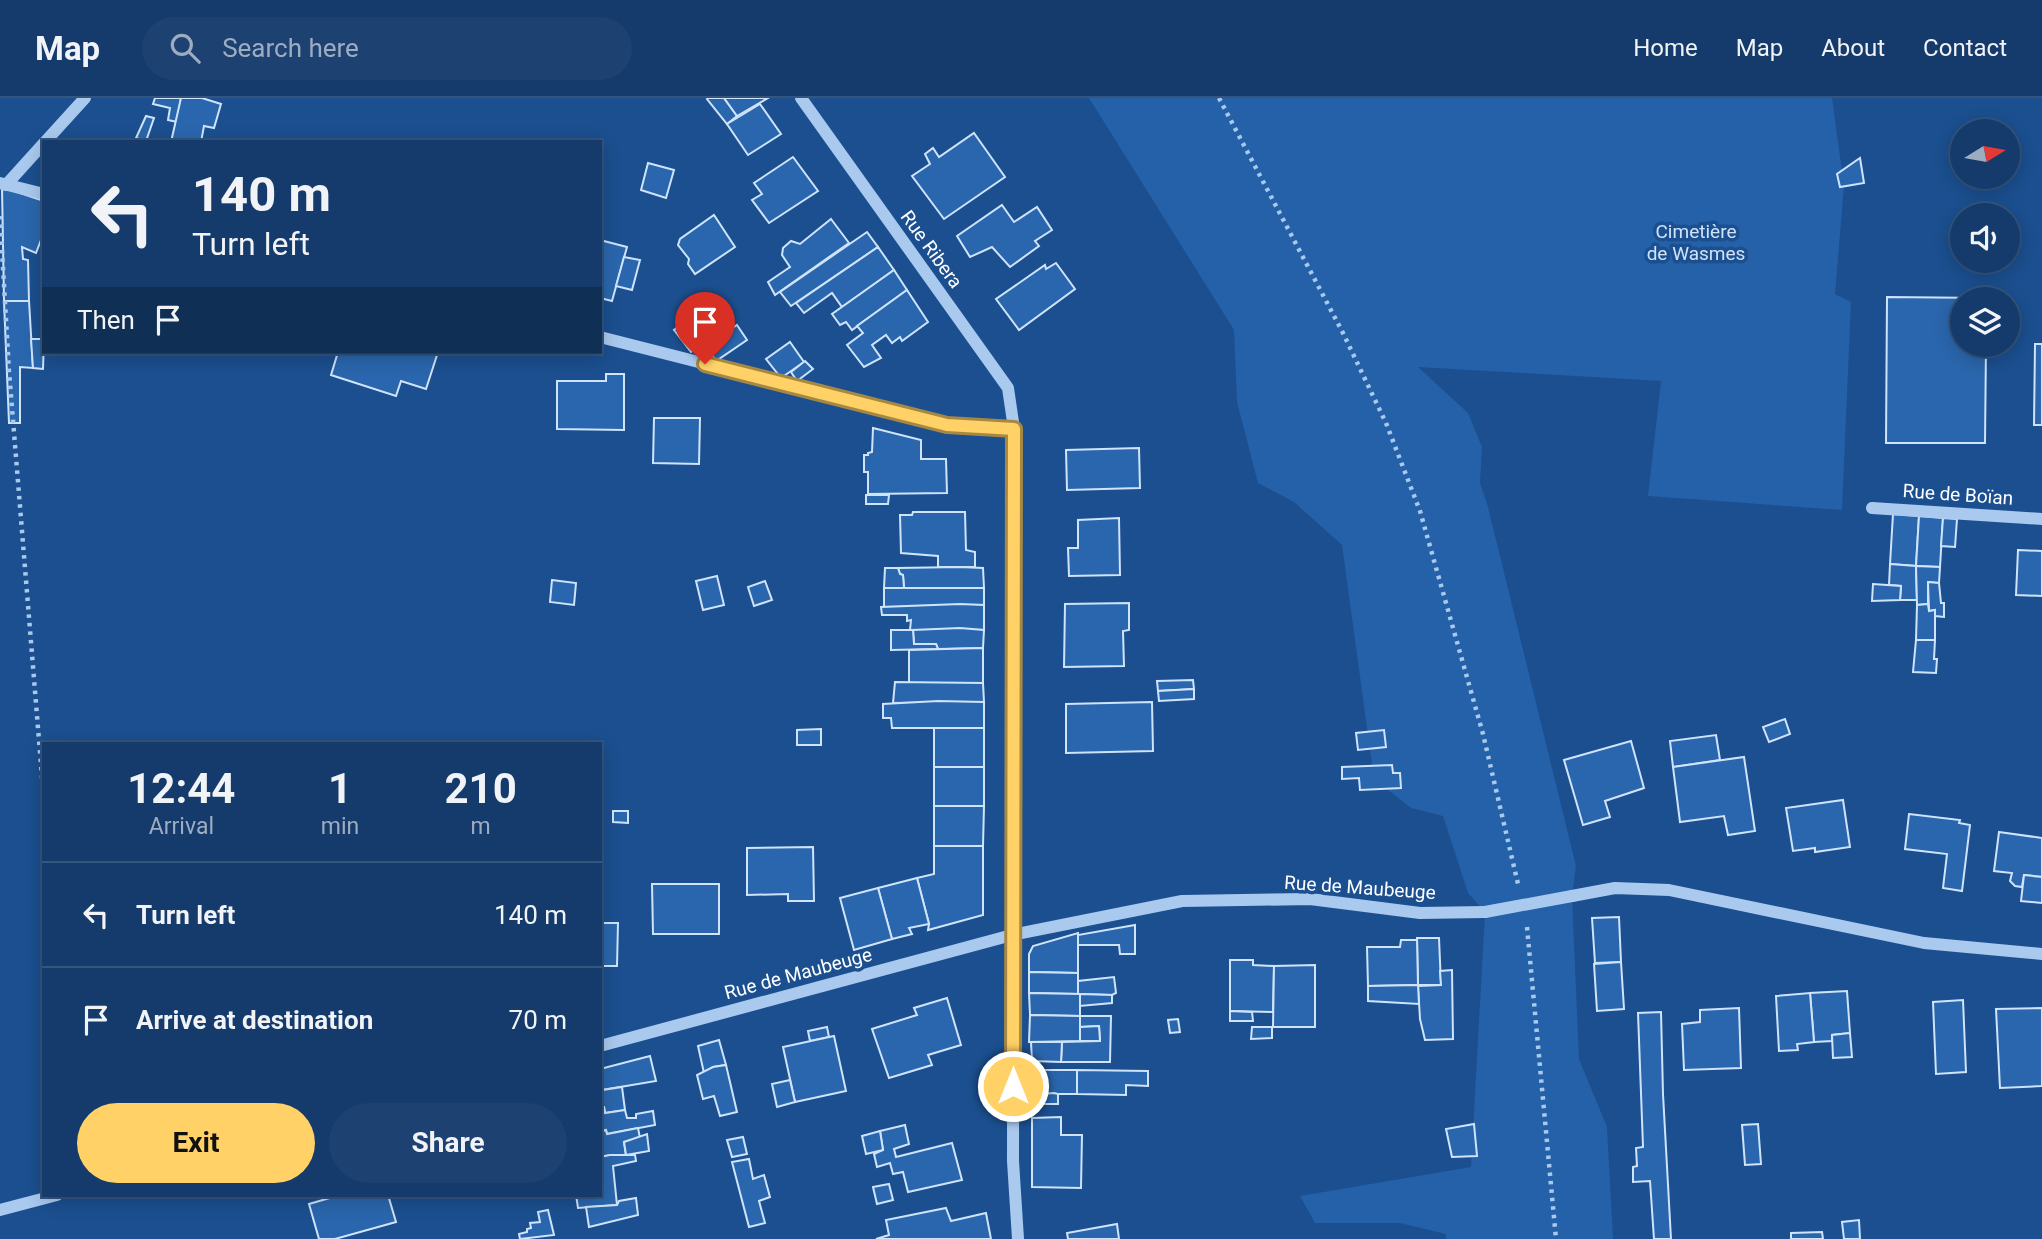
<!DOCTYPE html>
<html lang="en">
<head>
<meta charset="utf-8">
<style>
	:root { --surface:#143b6b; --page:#1d4271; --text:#f1f3f6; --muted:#9dadc1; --line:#33557e; --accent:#ffd166 }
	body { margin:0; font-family:Roboto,sans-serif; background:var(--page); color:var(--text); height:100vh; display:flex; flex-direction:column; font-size:26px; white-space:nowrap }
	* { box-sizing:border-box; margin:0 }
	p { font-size:23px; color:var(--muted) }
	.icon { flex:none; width:38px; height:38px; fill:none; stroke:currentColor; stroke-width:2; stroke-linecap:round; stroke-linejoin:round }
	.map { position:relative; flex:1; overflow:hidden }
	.drawer { position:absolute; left:42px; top:644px; width:560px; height:455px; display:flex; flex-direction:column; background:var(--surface); border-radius:0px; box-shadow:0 4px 18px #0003,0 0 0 2px var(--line) }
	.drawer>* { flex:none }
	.top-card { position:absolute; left:42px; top:42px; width:560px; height:214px; border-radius:0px; box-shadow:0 4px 18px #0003,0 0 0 2px var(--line); background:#143b6b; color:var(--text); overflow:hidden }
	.needle { width:46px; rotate:79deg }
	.buttons { position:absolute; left:1950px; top:21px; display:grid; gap:14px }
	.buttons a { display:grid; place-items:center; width:70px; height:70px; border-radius:50%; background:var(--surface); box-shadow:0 4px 18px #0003,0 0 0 2px var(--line); font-size:35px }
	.pin { position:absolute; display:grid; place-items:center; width:60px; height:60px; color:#fff; margin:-72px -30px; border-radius:50% 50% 50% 0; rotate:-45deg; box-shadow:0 0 7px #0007 }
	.pin .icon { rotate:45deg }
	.me { position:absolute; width:77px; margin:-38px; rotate:0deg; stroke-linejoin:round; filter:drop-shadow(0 0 5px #0008) }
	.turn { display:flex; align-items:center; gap:24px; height:147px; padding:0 35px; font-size:32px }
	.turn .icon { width:91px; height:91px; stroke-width:2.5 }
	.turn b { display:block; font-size:49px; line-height:60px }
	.then { display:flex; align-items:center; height:66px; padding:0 35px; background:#0003; gap:14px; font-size:26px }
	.eta { display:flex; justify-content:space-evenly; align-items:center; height:119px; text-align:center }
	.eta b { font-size:42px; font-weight:700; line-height:49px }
	.action { display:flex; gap:14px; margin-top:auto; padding:14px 35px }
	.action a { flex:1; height:80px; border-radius:42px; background:var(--accent); color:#111; font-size:28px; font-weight:700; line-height:80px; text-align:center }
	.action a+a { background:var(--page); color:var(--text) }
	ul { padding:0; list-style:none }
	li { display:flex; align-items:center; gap:21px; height:105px; padding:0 35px; border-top:2px solid var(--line) }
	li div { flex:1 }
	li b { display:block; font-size:26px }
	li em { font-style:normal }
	header { display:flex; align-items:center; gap:42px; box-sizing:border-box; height:98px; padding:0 35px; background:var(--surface); border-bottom:2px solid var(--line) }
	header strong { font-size:33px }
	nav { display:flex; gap:38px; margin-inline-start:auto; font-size:24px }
	.search { width:490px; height:63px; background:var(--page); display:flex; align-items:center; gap:18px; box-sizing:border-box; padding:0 24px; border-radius:38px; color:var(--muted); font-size:26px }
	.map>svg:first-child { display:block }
	.green { fill:#2461a8 }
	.building { fill:#2a66ad; stroke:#cfe3fa; stroke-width:2 }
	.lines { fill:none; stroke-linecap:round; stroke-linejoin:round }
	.path { stroke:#a9c9ee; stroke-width:4.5; stroke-dasharray:3.5 5; stroke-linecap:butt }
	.minor { stroke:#a9c9ee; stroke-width:12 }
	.minor-bridge { stroke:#a9c9ee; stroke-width:12 }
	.route-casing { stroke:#a68842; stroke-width:18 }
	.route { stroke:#ffd166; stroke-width:12 }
	.labels { text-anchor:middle; stroke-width:7; stroke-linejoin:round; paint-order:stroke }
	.park-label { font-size:19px; fill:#cfe3fa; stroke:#1b4f8f }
	.street-label { font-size:19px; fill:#fff; stroke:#1b4f8f }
</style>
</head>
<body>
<header>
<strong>Map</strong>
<div class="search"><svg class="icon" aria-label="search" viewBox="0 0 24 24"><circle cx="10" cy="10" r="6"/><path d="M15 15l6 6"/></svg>Search here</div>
<nav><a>Home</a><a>Map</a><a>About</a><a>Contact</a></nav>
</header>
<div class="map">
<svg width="2042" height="1141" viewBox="0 0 2042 1141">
	<rect width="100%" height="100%" fill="#1b4f8f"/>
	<path class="green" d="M1089,0H1832L1844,88L1835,196L1851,204L1842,412L1648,398L1661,283L1418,269L1468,315L1482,349L1480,385L1488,409L1576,768L1572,798L1579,961L1607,1029L1613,1141H1446V1136L1400,1125H1315L1300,1098L1471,1069L1485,814L1468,795L1443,718L1411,710L1374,681L1342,447L1294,404L1258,385L1237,304L1234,232Z"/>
	<g class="building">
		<path d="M155,0H181L177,24L168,22L170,10L153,6Z"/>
		<path d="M181,0H202L221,6L214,30L204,28L201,44H171Z"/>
		<path d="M708,0H724L737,18L727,26L707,1Z"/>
		<path d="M724,0H768L737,18Z"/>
		<path d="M760,6L781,36L748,57L727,26Z"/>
		<path d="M146,18L154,20L146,43L136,40Z"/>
		<path d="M974,35L1005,79L944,121L912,78L930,66L925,56L933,50L939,59Z"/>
		<path d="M793,59L818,93L769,125L752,102L762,96L754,85Z"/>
		<path d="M1860,60L1864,85L1840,89L1837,76Z"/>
		<path d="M648,65L674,72L666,100L641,92Z"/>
		<path d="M2,89L44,103V134L36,155L22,149L23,161L28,162L29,203H4Z"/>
		<path d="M1002,107L1014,124L1037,109L1052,132L1035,143L1039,148L1010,169L992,149L970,159L957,138Z"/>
		<path d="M714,117L735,149L695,176L688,166L689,161L678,147L680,141Z"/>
		<path d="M831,121L849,145L775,197L768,184L790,169L782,157L783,150L791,143L800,146Z"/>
		<path d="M867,134L878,149L791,208L780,194Z"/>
		<path d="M600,142L627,149L612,203L600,200Z"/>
		<path d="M878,149L894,172L858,198L842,209L832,195L804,215L796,205Z"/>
		<path d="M624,159L640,162L632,192L616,188Z"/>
		<path d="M1056,165L1075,191L1019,232L996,201L1045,167L1046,171Z"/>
		<path d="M894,172L907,192L852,232L846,224L840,227L832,216Z"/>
		<path d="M907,192L928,224L902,243L900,239L892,245L886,237L872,247L881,260L864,269L847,247L863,235L857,228Z"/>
		<path d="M1887,199L1987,200L1962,201V247H1986L1985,345H1886Z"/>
		<path d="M4,203H29L33,270L20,269V325H9Z"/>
		<path d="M696,215L703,223L707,220L714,226L709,231L714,238L691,254L674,232Z"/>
		<path d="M737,227L747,242L716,263L706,248Z"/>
		<path d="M31,241H44L43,271L33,270Z"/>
		<path d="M790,244L804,264L781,280L766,261Z"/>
		<path d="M2035,246H2042V327H2034Z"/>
		<path d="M338,254H438L426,291L401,283L396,298L331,277Z"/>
		<path d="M805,263L813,271L797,283L791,274Z"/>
		<path d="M606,276H624V332L557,331V283H606Z"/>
		<path d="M654,320H700L699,366L653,365Z"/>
		<path d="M873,330L921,342V361H946L947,395L868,396V374H864V357H868V355L872,354Z"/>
		<path d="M1139,350L1140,390L1067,392L1066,352Z"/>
		<path d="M866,397H889L888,406H866Z"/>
		<path d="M913,414H965L966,452L975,454V469H938V458L901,455L900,417H912Z"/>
		<path d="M1893,416L1919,418L1916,468L1890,466Z"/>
		<path d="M1919,418L1943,420L1940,469L1916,468Z"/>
		<path d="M1119,420L1120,477L1069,478L1068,450H1078V422Z"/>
		<path d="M1943,420L1957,421L1955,449L1941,448Z"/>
		<path d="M2018,452L2042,453V498L2016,497Z"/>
		<path d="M1890,466L1916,468L1917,502H1900L1901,488L1889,487Z"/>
		<path d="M1916,468L1940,469L1939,485L1928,484V506L1917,507Z"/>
		<path d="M960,469L983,470L984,490H904L903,477L900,476L898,470Z"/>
		<path d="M885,470H898L900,476L903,477L904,490H884Z"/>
		<path d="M717,478L724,507L703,512L696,483Z"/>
		<path d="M552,482L576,485L574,507L550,504Z"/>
		<path d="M765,483L772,502L754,508L748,489Z"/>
		<path d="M1928,484L1939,485L1941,505H1944V519L1935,518V512L1929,513Z"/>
		<path d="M1873,486L1901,488L1900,502L1872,503Z"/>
		<path d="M884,490H984V507L884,510Z"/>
		<path d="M1129,505V532L1123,533L1124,568L1064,569L1065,506Z"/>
		<path d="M960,506L984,507V532H910L911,522L907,523V517H882L881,509Z"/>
		<path d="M1928,506L1929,513L1935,512V542H1916L1917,507Z"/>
		<path d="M960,530L984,532L983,550L938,551L936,546H914L913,532Z"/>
		<path d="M891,532H913L914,546H936L938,551L891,552Z"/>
		<path d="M1916,542H1935L1934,561H1937L1936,575L1913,574Z"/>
		<path d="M983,550V585H909V552Z"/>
		<path d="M1193,582L1194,591L1158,593L1157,583Z"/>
		<path d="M895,584L983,585L984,604L893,605Z"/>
		<path d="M1194,591V601L1159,603L1158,593Z"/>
		<path d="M938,603L984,604V630H892L891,620H883V606Z"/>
		<path d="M1152,604L1153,653L1066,655V606Z"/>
		<path d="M1785,621L1790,636L1769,644L1763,629Z"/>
		<rect x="934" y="630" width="50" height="39"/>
		<path d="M821,631V647H797V632Z"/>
		<path d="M1384,632L1386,649L1358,652L1356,635Z"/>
		<path d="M1716,637L1720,662L1673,669L1670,643Z"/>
		<path d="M1631,643L1644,690L1605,703L1610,719L1583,727L1564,662Z"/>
		<path d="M1744,659L1755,733L1728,737L1724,718L1680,724L1673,669Z"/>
		<path d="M1392,667L1393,675H1400L1401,690L1360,692L1359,680L1342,681V669Z"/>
		<rect x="934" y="669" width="50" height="39"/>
		<path d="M1843,702L1850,749L1815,754V750L1793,753L1786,710Z"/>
		<path d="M934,708H984L983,748H934Z"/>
		<path d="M613,713H628V725L613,724Z"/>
		<path d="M1909,716L1960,722L1959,725L1970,727L1962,793L1943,790L1947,756L1905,751Z"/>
		<path d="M1999,734L2042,740V779L2024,777L2022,789L2015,788L2010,783L2012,775L1994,773Z"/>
		<path d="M934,748H983V817L928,832L929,826L917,780L934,776Z"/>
		<path d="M813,749L814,803H788V796L747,797V750Z"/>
		<path d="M2024,777L2042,779V805L2021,803Z"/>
		<path d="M917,780L929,826L909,830L912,836L892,841L878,790Z"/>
		<path d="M652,786H719V836H653Z"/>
		<path d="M878,790L892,841L854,852L840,800Z"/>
		<path d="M1619,819L1621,864L1595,865L1592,820Z"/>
		<path d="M600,825H618L617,868H600Z"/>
		<path d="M1135,827V856H1120L1119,847H1078V837Z"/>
		<path d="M1078,835V875L1029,874V856L1033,848Z"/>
		<path d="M1417,840H1439L1441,887H1418Z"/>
		<path d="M1401,842H1417L1418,887L1368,888L1367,849H1400Z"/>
		<path d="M1230,862H1253V867L1274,868L1273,914L1230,913Z"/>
		<path d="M1621,864L1624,911L1597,913L1594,866Z"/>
		<path d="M1315,867V929H1273L1274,868Z"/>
		<path d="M1452,872L1453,941L1425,942L1420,921L1418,888L1441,887L1440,873Z"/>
		<path d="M1029,874L1078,875V896L1029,895Z"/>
		<path d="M1114,879L1116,895L1112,897L1078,896V883Z"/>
		<path d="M1418,887L1419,906L1368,903V888Z"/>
		<path d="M1847,893L1850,935L1832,937V943L1814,944L1810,895Z"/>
		<path d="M1029,895L1080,896V918L1030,917Z"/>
		<path d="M1810,895L1814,944L1797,946L1798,952L1779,953L1776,898Z"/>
		<path d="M1080,896L1112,897V905L1080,908Z"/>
		<path d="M947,900L961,947L928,957L932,967L889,980L872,931L917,917L914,910Z"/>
		<path d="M1963,902L1966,974L1936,976L1933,904Z"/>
		<path d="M1739,910L1741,970L1684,972L1682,926L1700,924V912Z"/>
		<path d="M2042,910V988L2000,990L1996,911Z"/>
		<path d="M1230,913L1252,914L1253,923H1230Z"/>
		<path d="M1661,914L1663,996L1671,1141H1654L1650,1083L1633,1084V1069L1637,1068L1636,1050L1643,1049L1638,915Z"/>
		<path d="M1030,917L1080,918V943L1029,944Z"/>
		<path d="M1080,918H1111L1110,964H1061L1062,944L1100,943L1099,928L1080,929Z"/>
		<path d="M1178,921L1180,934L1170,935L1168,922Z"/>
		<path d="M1099,928L1100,943H1080V929Z"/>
		<path d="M827,929L829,939L810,943L808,933Z"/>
		<path d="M1252,929H1272V940L1251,941Z"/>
		<path d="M1850,935L1852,959L1833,960L1832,937Z"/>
		<path d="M834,938L846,993L795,1004L783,949Z"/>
		<path d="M719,942L726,967L713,969L704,975L698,948Z"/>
		<path d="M1031,944H1062L1061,964L1032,963Z"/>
		<path d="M650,958L656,983L602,992L600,971Z"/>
		<path d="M726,967L737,1014L720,1018L714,998L703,1001L697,977L713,969Z"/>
		<path d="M1030,972H1077V996H1029Z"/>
		<path d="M1077,972L1148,973V988L1126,987V997L1077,996Z"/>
		<path d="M790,982L795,1004L777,1009L772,986Z"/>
		<path d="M600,983L602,992L622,989L625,1012L605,1015L604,1009H600Z"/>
		<path d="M1054,995L1058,996V1006H1041V996Z"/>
		<path d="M600,1009H604L605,1015L625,1012L627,1020H636V1016L653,1013L655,1027L607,1036L606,1032L600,1034Z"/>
		<path d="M1061,1019V1037H1082L1081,1090L1032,1089V1020Z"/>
		<path d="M1474,1026L1477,1058L1452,1059L1446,1031Z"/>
		<path d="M1758,1026L1761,1066L1745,1067L1742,1027Z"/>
		<path d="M905,1027L909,1046L894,1051L896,1059L952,1045L962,1082L908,1094L903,1074L893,1076L890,1065L877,1069L874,1056L883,1052L880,1033Z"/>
		<path d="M638,1030L640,1040L624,1044L626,1057H610L600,1059V1034L606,1032L607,1036Z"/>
		<path d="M880,1033L883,1052L866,1056L862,1038Z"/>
		<path d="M647,1036L649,1053L626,1057L624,1044Z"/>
		<path d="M743,1039L747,1056L732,1059L727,1042Z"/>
		<path d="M610,1057H635L636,1063L613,1068L617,1107L578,1110L576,1097H600V1059Z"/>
		<path d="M749,1061L753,1081L764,1077L770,1099L759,1103L765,1125L749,1129L732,1064Z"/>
		<path d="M889,1086L893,1102L877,1106L873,1089Z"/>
		<path d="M340,1097H388L396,1124L335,1141H319L309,1106Z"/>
		<path d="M636,1100L638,1117L589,1129L586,1109L617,1107L619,1103Z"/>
		<path d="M946,1110L951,1123L986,1115L991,1141H876L889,1137L886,1122Z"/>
		<path d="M548,1112L554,1137L520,1141L519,1136L527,1134V1131L531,1130L530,1125L540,1124L538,1114Z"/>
		<path d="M1859,1122L1860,1141H1844L1842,1124Z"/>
		<path d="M1117,1126L1119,1141H1068L1067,1135Z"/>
		<path d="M1822,1134L1823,1141H1791V1135Z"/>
	</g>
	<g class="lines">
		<g class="path">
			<path d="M1219,0L1343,235L1386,325L1420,413L1483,636L1518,786"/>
			<path d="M0,118L9,273L44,704"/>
			<path d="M1527,829L1556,1141"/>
		</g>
		<g class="minor">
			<path d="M801,0L1008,290L1014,331L1013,1063L1018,1141"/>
			<path d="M45,44L85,0"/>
			<path d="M0,85L44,96"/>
			<path d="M6,87L44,45"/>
			<path d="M600,239L947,327L1014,331"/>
			<path d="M1872,410L2042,421"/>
			<path d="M1572,798L1615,790L1669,792L1924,845L2042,856"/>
			<path d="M600,948L1012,837L1182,803L1310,801L1420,815L1485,814"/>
			<path d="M0,1112L57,1097"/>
		</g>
		<path class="minor-bridge" d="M1485,814L1572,798"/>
	</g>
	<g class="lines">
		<g class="route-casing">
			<path id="route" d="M705,266L947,327L1014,331L1013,988"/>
		</g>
		<use href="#route" class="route"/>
	</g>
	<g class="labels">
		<g class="park-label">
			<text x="1696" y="140">Cimetière<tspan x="1696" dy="22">de Wasmes</tspan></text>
		</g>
		<g class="street-label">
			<text transform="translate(932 151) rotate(54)" y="7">Rue Ribera</text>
			<text transform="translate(1958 396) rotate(4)" y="7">Rue de Boïan</text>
			<text transform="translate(1360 789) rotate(4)" y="7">Rue de Maubeuge</text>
			<text transform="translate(798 875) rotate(-15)" y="7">Rue de Maubeuge</text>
		</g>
	</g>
</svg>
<div class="buttons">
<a><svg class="needle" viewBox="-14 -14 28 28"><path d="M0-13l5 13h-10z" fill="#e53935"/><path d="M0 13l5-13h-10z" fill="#9dadc1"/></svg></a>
<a><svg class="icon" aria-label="sound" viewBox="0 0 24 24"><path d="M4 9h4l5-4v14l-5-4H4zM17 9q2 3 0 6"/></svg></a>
<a><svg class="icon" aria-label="layers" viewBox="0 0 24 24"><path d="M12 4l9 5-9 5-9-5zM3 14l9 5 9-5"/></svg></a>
</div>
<div class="pin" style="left:705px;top:266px;background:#d93025"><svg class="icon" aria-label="arrive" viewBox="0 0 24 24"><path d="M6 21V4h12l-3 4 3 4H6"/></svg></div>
<svg class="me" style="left:1013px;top:988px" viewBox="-20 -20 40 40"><circle r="17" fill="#ffd166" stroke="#fff" stroke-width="3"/><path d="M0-11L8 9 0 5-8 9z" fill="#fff"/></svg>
<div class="top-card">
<div class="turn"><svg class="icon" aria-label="left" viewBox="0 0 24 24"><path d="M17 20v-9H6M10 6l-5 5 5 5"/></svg><div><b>140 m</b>Turn left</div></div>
<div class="then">Then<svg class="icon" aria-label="arrive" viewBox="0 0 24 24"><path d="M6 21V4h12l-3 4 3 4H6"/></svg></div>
</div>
<section class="drawer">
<div class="eta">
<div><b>12:44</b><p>Arrival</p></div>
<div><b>1</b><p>min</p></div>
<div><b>210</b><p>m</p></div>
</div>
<ul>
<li><svg class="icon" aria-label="left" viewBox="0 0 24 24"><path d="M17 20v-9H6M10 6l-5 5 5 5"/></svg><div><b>Turn left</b></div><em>140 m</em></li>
<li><svg class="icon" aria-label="arrive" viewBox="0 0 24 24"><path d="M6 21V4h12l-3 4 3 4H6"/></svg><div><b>Arrive at destination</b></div><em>70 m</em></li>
</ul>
<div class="action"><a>Exit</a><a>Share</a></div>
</section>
</div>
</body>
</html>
